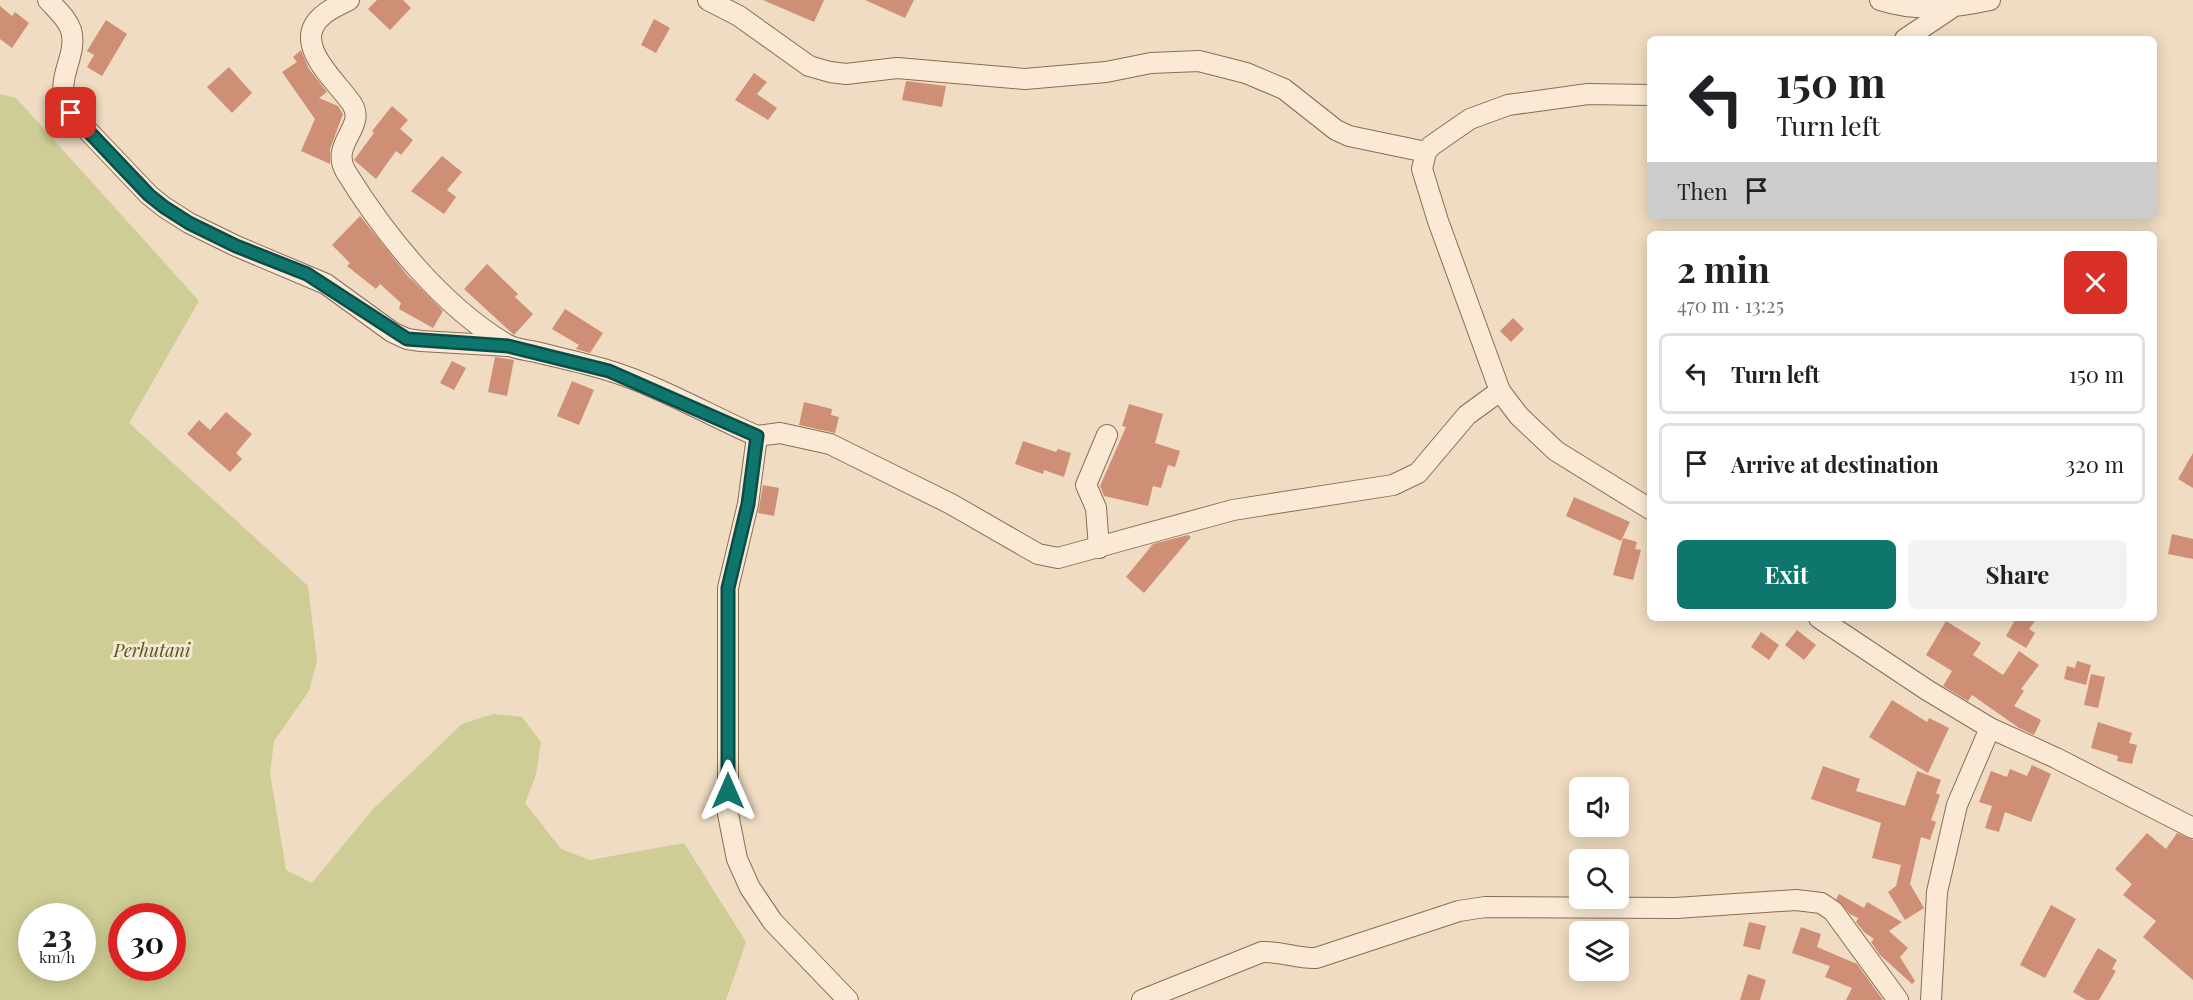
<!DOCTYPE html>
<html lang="en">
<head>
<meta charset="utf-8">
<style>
	:root { --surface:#fff; --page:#f2f2f2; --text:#202124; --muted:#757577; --line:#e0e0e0; --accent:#0f766e }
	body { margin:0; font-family:"Playfair Display",serif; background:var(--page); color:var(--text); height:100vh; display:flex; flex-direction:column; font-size:22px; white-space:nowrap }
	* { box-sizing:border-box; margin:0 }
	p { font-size:20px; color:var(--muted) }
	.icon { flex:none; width:33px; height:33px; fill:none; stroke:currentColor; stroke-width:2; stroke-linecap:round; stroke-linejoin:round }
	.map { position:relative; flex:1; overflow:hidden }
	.side { position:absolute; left:1647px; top:231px; width:510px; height:390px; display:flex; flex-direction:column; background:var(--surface); border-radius:9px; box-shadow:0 3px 15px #0003 }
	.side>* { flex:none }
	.hud { position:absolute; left:1647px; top:36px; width:510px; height:183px; border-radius:9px; box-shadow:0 3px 15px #0003; background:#fff; color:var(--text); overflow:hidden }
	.fabs { position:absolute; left:1569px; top:777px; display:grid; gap:12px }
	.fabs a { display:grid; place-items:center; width:60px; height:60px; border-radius:9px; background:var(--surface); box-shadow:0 3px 15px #0003; font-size:30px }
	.speed { position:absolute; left:18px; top:903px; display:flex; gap:12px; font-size:30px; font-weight:700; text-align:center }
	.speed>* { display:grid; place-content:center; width:78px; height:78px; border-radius:50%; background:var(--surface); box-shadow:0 3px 15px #0003; line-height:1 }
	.speed small { font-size:15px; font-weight:400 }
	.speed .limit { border:9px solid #d22; background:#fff; color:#111 }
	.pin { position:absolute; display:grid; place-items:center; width:51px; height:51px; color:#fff; margin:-26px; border-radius:12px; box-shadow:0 3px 9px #0006 }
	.me { position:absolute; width:66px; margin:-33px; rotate:0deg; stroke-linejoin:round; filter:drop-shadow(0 0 4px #0008) }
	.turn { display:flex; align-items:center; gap:21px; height:126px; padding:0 30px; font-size:27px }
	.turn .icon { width:78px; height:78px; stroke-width:2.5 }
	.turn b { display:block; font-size:42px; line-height:51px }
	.then { display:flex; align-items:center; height:57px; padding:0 30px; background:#0003; gap:12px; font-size:22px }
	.round { display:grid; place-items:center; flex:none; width:63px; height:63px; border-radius:9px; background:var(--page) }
	.summary { display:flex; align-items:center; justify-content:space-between; height:102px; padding:0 30px }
	h1 { font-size:36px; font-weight:700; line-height:45px }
	.primary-button { display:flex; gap:12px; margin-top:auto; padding:12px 30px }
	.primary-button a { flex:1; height:69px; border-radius:9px; background:var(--accent); color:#fff; font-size:24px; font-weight:700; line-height:69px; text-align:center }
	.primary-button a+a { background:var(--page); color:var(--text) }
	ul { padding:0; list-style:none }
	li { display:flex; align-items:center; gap:18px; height:81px; margin:0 12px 9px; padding:0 18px; border:3px solid var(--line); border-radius:9px }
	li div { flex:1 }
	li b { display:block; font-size:22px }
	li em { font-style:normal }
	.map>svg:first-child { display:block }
	.green { fill:#cecd95; fill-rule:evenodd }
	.building { fill:#cf8f76 }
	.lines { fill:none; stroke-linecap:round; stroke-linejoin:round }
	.minor-casing { stroke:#8a6c58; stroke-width:22 }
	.minor { stroke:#faead5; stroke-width:20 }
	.route-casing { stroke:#0a4d48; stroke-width:15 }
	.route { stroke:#0f766e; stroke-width:10 }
	.labels { text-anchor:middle; stroke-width:6; stroke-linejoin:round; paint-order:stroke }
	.park-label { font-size:18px; font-style:italic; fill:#505623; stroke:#f7e7d2 }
</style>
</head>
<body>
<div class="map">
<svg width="2193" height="1000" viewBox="0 0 2193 1000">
	<rect width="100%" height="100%" fill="#efdcc2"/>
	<path class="green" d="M0,94L16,98L199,301L129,423L308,586L317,661L309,691L274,741L270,773L286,870L312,883L373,809L462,724L493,714L522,717L541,742L536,775L525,803L561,849L590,860L684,843L746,942L726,1000H0ZM32,916H82V968H32ZM122,916H172V968H122Z"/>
	<g class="building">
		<path d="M377,0H403L411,8L390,30L368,9Z"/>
		<path d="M763,0H824L814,22Z"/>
		<path d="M865,0H914L905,18Z"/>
		<path d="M0,6L12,16L15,12L29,23L12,48L0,39Z"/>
		<path d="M654,19L670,28L656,53L641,45Z"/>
		<path d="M106,20L127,34L102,76L87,67L94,55L87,51Z"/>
		<path d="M301,50L309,69L327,92L319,98L338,106L343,114L330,149V164L301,151L315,119L282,72L297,62L293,57Z"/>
		<path d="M229,67L252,93L232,113L207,87Z"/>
		<path d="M754,73L767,82L757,94L777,108L768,120L735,100Z"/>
		<path d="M906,81L946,86L942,107L902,100Z"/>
		<path d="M392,106L408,120L400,129L413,140L401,155L396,151L376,179L354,160L374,133L372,131Z"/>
		<path d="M442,156L462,172L447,190L456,197L444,214L411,191Z"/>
		<path d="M360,216L407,275L443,311L433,328L399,309L401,303L380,284L376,289L347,266L350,263L332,245Z"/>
		<path d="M487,264L518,294L515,297L533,314L514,335L464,289Z"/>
		<path d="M565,309L603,333L590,353L576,349L579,345L552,329Z"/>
		<path d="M1513,318L1524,329L1511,342L1500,331Z"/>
		<path d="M495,357L514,360L507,396L488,392Z"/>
		<path d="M452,361L466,368L454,390L440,383Z"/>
		<path d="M572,381L594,390L579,425L557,416Z"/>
		<path d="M804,402L832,409L831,415L839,417L835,433L799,425Z"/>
		<path d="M1129,404L1163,414L1155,443L1180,451L1175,467L1168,465L1161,488L1153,486L1148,506L1104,496L1100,486L1126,427L1122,426Z"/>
		<path d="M226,412L252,434L236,453L242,459L230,472L187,434L199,420L210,430Z"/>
		<path d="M1023,441L1056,452L1058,449L1071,453L1064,477L1044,470L1043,474L1015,464Z"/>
		<path d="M2193,453V488L2178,479Z"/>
		<path d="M763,485L779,488L774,516L758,513Z"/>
		<path d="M1574,497L1630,522L1621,541L1566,516Z"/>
		<path d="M2172,534L2193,539V559L2168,554Z"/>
		<path d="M1188,535L1191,537L1144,593L1126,577L1153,544Z"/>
		<path d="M1623,538L1637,542L1635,549L1641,550L1633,580L1613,575Z"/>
		<path d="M2016,618H2037L2029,629L2035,633L2026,648L2006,636Z"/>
		<path d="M1946,621L1981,643L1973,655L2003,675L2019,651L2039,665L2021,689L2024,691L2014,706L2041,720L2034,735L2019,728L1972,695L1968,701L1943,686L1952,671L1926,655Z"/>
		<path d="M1797,630L1816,645L1804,660L1785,645Z"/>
		<path d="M1761,632L1779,645L1769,660L1751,647Z"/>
		<path d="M2077,661L2091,665L2086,685L2064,679L2067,666L2075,668Z"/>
		<path d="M2091,674L2105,677L2098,708L2084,705Z"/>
		<path d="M1892,700L1927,722L1929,718L1949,728L1928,773L1869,737Z"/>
		<path d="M2098,722L2132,733L2129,743L2137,745L2132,764L2117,761L2118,756L2091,748Z"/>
		<path d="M2032,765L2051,774L2031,822L2005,812L1999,832L1985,828L1992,806L1979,802L1991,771L2007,777L2010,769L2027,776Z"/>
		<path d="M1823,766L1860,779L1856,791L1905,806L1917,771L1941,780L1936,793L1940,795L1931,820L1936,822L1930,840L1921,837L1910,884L1924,908L1905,920L1888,892L1896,886L1901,865L1872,858L1881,823L1811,799Z"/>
		<path d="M2147,833L2166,849L2177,833L2193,840V980L2143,937L2156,921L2123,895L2132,884L2115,869Z"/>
		<path d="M1839,894L1864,908L1867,902L1902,922L1889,931L1908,948L1900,957L1915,981L1912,984L1880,955L1871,942L1874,939L1864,932L1856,922L1858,918L1850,914L1836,899Z"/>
		<path d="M2051,905L2076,919L2045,978L2020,965Z"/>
		<path d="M1749,922L1766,926L1760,950L1743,946Z"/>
		<path d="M1801,927L1821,934L1817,947L1857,964L1883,1000H1846L1852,988L1825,977L1830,966L1792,953Z"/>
		<path d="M2098,948L2117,960L2112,969L2116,971L2099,1000H2086L2073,992Z"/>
		<path d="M1748,974L1766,980L1760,1000H1740Z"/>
	</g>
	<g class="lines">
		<g class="minor-casing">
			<g id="minor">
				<path d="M48,0C56,9 67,18 71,30C79,59 50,81 71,113L149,195L164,207L189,223L236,246L326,284L392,332L407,339L421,341L508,346"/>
				<path d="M349,0C340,5 329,9 322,16C290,44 337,81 352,104C367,127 329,144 346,172C385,235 441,305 506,344C514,349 527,350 536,352C560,358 584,363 607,370C657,385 709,415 757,436L780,433L830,444L951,504L1038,554L1058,558L1233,510L1393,485L1418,473L1467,415L1500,391"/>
				<path d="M708,0L739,16L809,66L830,72L846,74L897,68L1025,79L1106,72L1151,63L1199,61L1246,73L1284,89L1336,130L1349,136L1426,152"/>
				<path d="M1880,0C1917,12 1953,8 1990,0"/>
				<path d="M1905,39L1950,9"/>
				<path d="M1650,95L1588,94L1508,105L1470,119L1431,146L1426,152L1422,169L1438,221L1500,391L1519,416L1556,451L1650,509"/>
				<path d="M757,436L748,504L728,588V814L737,859L750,888L773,922L848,1000"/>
				<path d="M1099,548L1096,508L1086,485L1107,435"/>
				<path d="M1819,618L1927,690L1990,728L2056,758L2193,828"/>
				<path d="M1142,1000L1262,952C1281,951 1298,959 1316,958L1459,911L1485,907L1676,908L1796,900L1821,903L1833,911L1898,1000"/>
				<path d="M1931,1000L1937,892L1957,805L1990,728"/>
			</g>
		</g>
		<use href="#minor" class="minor"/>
	</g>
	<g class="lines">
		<g class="route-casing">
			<path id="route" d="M71,113L149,195L164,207L189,223L236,246L307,274L407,339L508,346L609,371L757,436L748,504L728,588V791"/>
		</g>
		<use href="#route" class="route"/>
	</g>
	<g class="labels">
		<g class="park-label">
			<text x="152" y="657">Perhutani</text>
		</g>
	</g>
</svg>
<div class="fabs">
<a><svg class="icon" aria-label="sound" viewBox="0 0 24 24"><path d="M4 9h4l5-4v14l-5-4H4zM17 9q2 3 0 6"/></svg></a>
<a><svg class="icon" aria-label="search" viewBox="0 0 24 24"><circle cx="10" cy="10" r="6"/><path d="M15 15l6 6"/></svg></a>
<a><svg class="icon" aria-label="layers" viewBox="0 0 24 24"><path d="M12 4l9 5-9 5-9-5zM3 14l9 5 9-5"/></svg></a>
</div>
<div class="speed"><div>23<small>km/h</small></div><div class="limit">30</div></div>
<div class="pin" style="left:71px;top:113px;background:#d93025"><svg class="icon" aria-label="arrive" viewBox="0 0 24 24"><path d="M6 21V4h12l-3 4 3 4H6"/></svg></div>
<svg class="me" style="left:728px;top:791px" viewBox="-20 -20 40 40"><path d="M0-17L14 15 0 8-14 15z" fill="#0f766e" stroke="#fff" stroke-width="4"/></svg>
<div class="hud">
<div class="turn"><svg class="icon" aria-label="left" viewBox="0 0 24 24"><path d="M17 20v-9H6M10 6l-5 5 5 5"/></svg><div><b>150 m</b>Turn left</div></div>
<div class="then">Then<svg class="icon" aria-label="arrive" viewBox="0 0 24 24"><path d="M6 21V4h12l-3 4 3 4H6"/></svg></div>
</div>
<section class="side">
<div class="summary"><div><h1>2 min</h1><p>470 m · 13:25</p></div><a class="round" style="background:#d93025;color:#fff"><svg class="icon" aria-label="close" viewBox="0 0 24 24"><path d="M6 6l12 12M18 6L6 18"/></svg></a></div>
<ul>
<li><svg class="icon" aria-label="left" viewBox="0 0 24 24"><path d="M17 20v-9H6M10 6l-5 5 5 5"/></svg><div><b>Turn left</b></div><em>150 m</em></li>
<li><svg class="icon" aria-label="arrive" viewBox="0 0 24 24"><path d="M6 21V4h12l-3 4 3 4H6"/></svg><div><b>Arrive at destination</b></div><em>320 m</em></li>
</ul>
<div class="primary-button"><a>Exit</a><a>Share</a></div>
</section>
</div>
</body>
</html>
